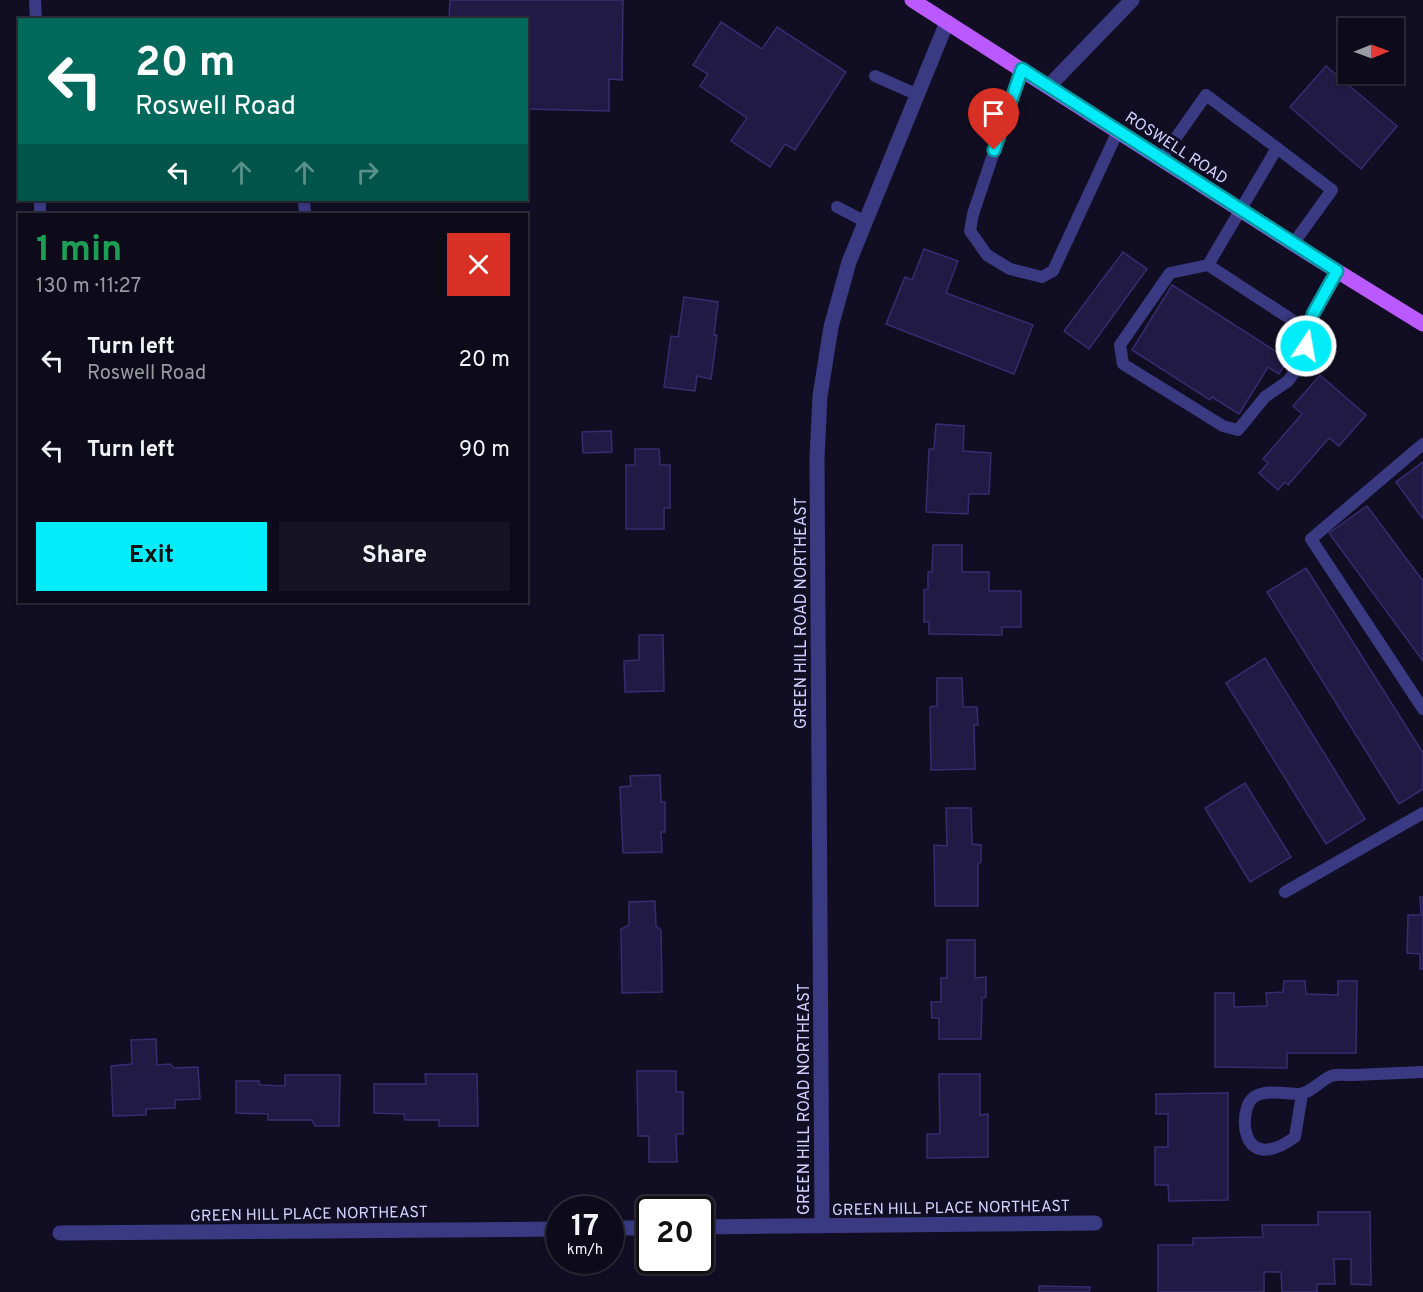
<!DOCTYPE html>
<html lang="en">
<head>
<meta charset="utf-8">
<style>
	:root { --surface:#0d0a1a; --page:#161323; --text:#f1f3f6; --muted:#9a9aa2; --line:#2d2b39; --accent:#02ecfa }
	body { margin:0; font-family:Overpass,sans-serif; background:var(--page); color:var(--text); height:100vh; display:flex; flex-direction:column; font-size:22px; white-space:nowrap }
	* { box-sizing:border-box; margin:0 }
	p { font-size:20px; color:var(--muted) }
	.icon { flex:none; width:33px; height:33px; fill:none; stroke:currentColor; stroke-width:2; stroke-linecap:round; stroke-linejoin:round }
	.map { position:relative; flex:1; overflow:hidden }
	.panel { position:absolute; left:18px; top:213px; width:510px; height:390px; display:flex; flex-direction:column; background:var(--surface); border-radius:0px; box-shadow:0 2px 4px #0004,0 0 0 2px var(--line) }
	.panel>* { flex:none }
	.guide { position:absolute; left:18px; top:18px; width:510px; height:183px; border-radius:0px; box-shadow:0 2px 4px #0004,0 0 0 2px var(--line); background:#00695c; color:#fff; overflow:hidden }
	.needle { width:39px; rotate:89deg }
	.controls { position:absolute; left:1338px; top:18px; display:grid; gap:12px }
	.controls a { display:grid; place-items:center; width:66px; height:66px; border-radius:0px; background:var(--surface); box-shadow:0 2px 4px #0004,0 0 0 2px var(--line); font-size:30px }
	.speed { position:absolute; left:546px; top:1196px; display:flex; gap:12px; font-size:30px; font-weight:700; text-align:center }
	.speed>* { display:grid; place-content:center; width:78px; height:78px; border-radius:50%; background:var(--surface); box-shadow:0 2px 4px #0004,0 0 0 2px var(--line); line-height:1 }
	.speed small { font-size:15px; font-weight:400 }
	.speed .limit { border:3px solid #111; border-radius:9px; background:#fff; color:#111 }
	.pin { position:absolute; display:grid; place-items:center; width:51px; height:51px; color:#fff; margin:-62px -26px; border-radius:50% 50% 50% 0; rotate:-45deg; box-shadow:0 0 6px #0007 }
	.pin .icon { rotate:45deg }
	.me { position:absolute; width:66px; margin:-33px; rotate:12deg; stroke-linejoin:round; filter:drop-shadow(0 0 4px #0008) }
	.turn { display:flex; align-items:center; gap:21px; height:126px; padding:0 18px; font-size:27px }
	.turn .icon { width:78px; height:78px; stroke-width:2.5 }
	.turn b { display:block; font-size:42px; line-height:51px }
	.lanes { display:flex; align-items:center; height:57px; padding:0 18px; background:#0003; justify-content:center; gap:30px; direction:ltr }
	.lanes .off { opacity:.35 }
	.round { display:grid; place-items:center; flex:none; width:63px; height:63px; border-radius:0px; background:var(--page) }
	.head { display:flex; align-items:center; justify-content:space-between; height:102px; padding:0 18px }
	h1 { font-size:36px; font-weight:700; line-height:45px; color:#1e9e55 }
	.button { display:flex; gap:12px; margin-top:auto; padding:12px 18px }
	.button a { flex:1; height:69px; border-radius:0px; background:var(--accent); color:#111; font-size:24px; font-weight:700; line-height:69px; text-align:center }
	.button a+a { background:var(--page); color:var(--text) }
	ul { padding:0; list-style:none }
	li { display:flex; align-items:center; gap:18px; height:90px; padding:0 18px }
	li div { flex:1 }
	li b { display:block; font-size:22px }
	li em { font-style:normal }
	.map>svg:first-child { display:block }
	.building { fill:#211a44; stroke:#372c70; stroke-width:1.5 }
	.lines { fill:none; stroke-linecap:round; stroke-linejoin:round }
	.service { stroke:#393a82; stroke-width:12 }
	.minor { stroke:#393a82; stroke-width:15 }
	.primary { stroke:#b959fe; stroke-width:15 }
	.route-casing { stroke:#0199a2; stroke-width:15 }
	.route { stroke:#02ecfa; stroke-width:10 }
	.labels { text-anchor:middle; stroke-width:6; stroke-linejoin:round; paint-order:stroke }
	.street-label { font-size:16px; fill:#d4d1ff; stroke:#110e23 }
</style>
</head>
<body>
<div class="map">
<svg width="1423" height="1292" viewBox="0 0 1423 1292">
	<rect width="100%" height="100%" fill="#110e23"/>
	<g class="building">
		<path d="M450,0H623L622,80L609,79V111L526,109V20H449Z"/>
		<path d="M721,22L762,49L777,27L846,72L795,150L785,144L770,167L731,141L747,118L700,86L708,74L693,65Z"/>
		<path d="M1326,66L1397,126L1361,169L1290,107Z"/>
		<path d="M924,249L958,261L946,293L1033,325L1014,374L886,324L905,277L912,280Z"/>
		<path d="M1123,252L1147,269L1089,349L1064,331Z"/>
		<path d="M1172,285L1288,359L1279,374L1268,367L1239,414L1212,397L1210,400L1132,350Z"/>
		<path d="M684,297L718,302L714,335H717L711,379L697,376L695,391L664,387L671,336L678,337Z"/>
		<path d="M1320,375L1366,415L1339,446L1329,438L1288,485L1285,482L1278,490L1259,473L1268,463L1263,459L1302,414L1293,406Z"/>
		<path d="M936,424L964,426L963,451L991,453L989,494H969L968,514L926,512L929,449H934Z"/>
		<path d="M611,431L612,452L583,453L582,432Z"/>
		<path d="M635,449H659L660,465H670V508H664V529H626V465H635Z"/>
		<path d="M1423,462V519L1396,482Z"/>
		<path d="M1367,506L1423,581V661L1329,533Z"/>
		<path d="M933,545H962V572H989V591H1021V627H1002V635L929,634V622H924V590L928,589V572H932Z"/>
		<path d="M1306,568L1423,753V789L1399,804L1267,592Z"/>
		<path d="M639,635H663L664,691L625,692L624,661L639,660Z"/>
		<path d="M1265,658L1365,819L1326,844L1226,683Z"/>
		<path d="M937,678H962L963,707H977L978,725H974L975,769L931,770L930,707L937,706Z"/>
		<path d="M660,775L661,802H665V832H661L662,852L623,853L620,787L631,786L630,776Z"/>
		<path d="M1245,783L1291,857L1250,882L1205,808Z"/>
		<path d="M946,808H971L972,844L981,845V862L978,864V906H935L934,845L947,846Z"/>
		<path d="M1420,897H1423V969H1420V954L1407,953L1408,915H1421Z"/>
		<path d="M655,901L656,926L661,930L662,992L622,993L621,929L629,925V902Z"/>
		<path d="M947,940H975V978L986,977V997L982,998L981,1039H939V1018H932L931,1002H941V978H947Z"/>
		<path d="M1284,981H1305L1306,994L1338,995V981H1357L1356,1053H1287V1068L1215,1067V993H1234V1007L1267,1006L1266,993L1283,992Z"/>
		<path d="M156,1039L157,1065L170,1064L174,1068L198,1067L200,1099L175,1100V1108L146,1109V1115L113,1116L111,1066L132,1064L131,1040Z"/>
		<path d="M637,1071H676V1092H683V1134H676L677,1162H649V1136H638Z"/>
		<path d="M425,1074H477L478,1126H439V1120H405L404,1114L374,1113V1084H426Z"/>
		<path d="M939,1074H980V1115L988,1114V1157L927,1158V1134H940Z"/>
		<path d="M285,1075H340L339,1126H315L312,1120H268V1114L236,1113V1081H259L260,1085L285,1086Z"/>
		<path d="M1228,1093V1200L1169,1201L1168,1185H1155V1147H1168V1114H1156V1094Z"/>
		<path d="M1318,1212H1370L1371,1285L1351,1284V1259H1334L1335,1284H1317V1292H1282L1281,1272H1264V1292H1158V1245H1193V1238L1263,1237L1262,1225H1318Z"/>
		<path d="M1039,1286L1090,1287L1089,1292H1039Z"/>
	</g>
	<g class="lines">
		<g class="service">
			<path d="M35,0L36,20"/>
			<path d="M1022,69L973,214L970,231L987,255L1010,269L1042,277L1053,271L1118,131"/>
			<path d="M875,76L918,95"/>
			<path d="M1161,159L1206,95L1277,148"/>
			<path d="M40,200V214"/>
			<path d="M304,200L305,214"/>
			<path d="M837,207L866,222"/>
			<path d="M1293,244L1332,190L1277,148L1208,265L1170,273L1120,345L1123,364L1223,426L1238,430L1265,397L1288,381L1303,360L1313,314L1337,271"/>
			<path d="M1208,265L1309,331"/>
			<path d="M1423,444L1311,539L1423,709"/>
			<path d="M1285,892L1423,813"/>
			<path d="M1302,1094L1295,1137C1238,1178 1238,1107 1254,1097C1266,1089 1286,1094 1299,1094C1311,1093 1321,1080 1331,1076C1338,1074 1347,1075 1354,1075C1377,1074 1400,1073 1423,1072"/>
		</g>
		<g class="minor">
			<path d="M1049,86L1132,0"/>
			<path d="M822,1226L817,458L820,396L831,327L849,262L947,22"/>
			<path d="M700,1227L1095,1223"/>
			<path d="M610,1228H650"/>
			<path d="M60,1233L560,1229"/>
		</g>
		<path class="primary" d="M912,0L1311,255L1423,324"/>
	</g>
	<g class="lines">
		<g class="route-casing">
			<path id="route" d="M994,150L1022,69L1337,271L1313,314L1306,346"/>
		</g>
		<use href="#route" class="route"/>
	</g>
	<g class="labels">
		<g class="street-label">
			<text transform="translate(1177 147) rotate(33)" y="6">ROSWELL ROAD</text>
			<text transform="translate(800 613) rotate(-90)" y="6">GREEN HILL ROAD NORTHEAST</text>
			<text transform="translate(803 1099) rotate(-90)" y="6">GREEN HILL ROAD NORTHEAST</text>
			<text transform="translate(951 1207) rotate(-1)" y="6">GREEN HILL PLACE NORTHEAST</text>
			<text transform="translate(309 1213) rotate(-1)" y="6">GREEN HILL PLACE NORTHEAST</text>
		</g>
	</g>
</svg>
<div class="controls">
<a><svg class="needle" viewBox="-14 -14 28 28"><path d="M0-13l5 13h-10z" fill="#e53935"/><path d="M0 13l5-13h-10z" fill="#9a9aa2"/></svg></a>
</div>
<div class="speed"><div>17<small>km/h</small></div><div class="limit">20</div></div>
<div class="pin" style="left:994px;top:150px;background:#d93025"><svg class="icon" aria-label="arrive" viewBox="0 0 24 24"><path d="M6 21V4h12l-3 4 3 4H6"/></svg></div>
<svg class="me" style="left:1306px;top:346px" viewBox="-20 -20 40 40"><circle r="17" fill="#02ecfa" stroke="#fff" stroke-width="3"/><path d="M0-11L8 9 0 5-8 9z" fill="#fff"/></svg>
<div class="guide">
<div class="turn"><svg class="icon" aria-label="left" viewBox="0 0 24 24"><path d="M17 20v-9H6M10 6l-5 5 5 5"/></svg><div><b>20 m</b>Roswell Road</div></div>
<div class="lanes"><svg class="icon" aria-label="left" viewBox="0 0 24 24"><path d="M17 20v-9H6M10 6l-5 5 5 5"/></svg><svg class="icon off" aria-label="ahead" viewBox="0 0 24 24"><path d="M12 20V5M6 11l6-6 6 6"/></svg><svg class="icon off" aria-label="ahead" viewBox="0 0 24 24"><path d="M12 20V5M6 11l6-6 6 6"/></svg><svg class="icon off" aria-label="right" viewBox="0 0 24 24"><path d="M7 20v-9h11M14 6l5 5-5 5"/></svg></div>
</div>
<section class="panel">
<div class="head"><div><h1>1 min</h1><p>130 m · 11:27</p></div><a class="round" style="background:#d93025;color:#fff"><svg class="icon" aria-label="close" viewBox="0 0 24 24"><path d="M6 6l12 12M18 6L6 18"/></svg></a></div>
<ul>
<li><svg class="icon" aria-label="left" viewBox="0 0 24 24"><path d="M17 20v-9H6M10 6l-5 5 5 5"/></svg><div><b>Turn left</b><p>Roswell Road</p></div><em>20 m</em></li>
<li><svg class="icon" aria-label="left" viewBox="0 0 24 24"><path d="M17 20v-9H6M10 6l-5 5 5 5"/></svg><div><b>Turn left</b></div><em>90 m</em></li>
</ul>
<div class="button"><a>Exit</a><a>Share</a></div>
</section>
</div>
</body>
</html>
